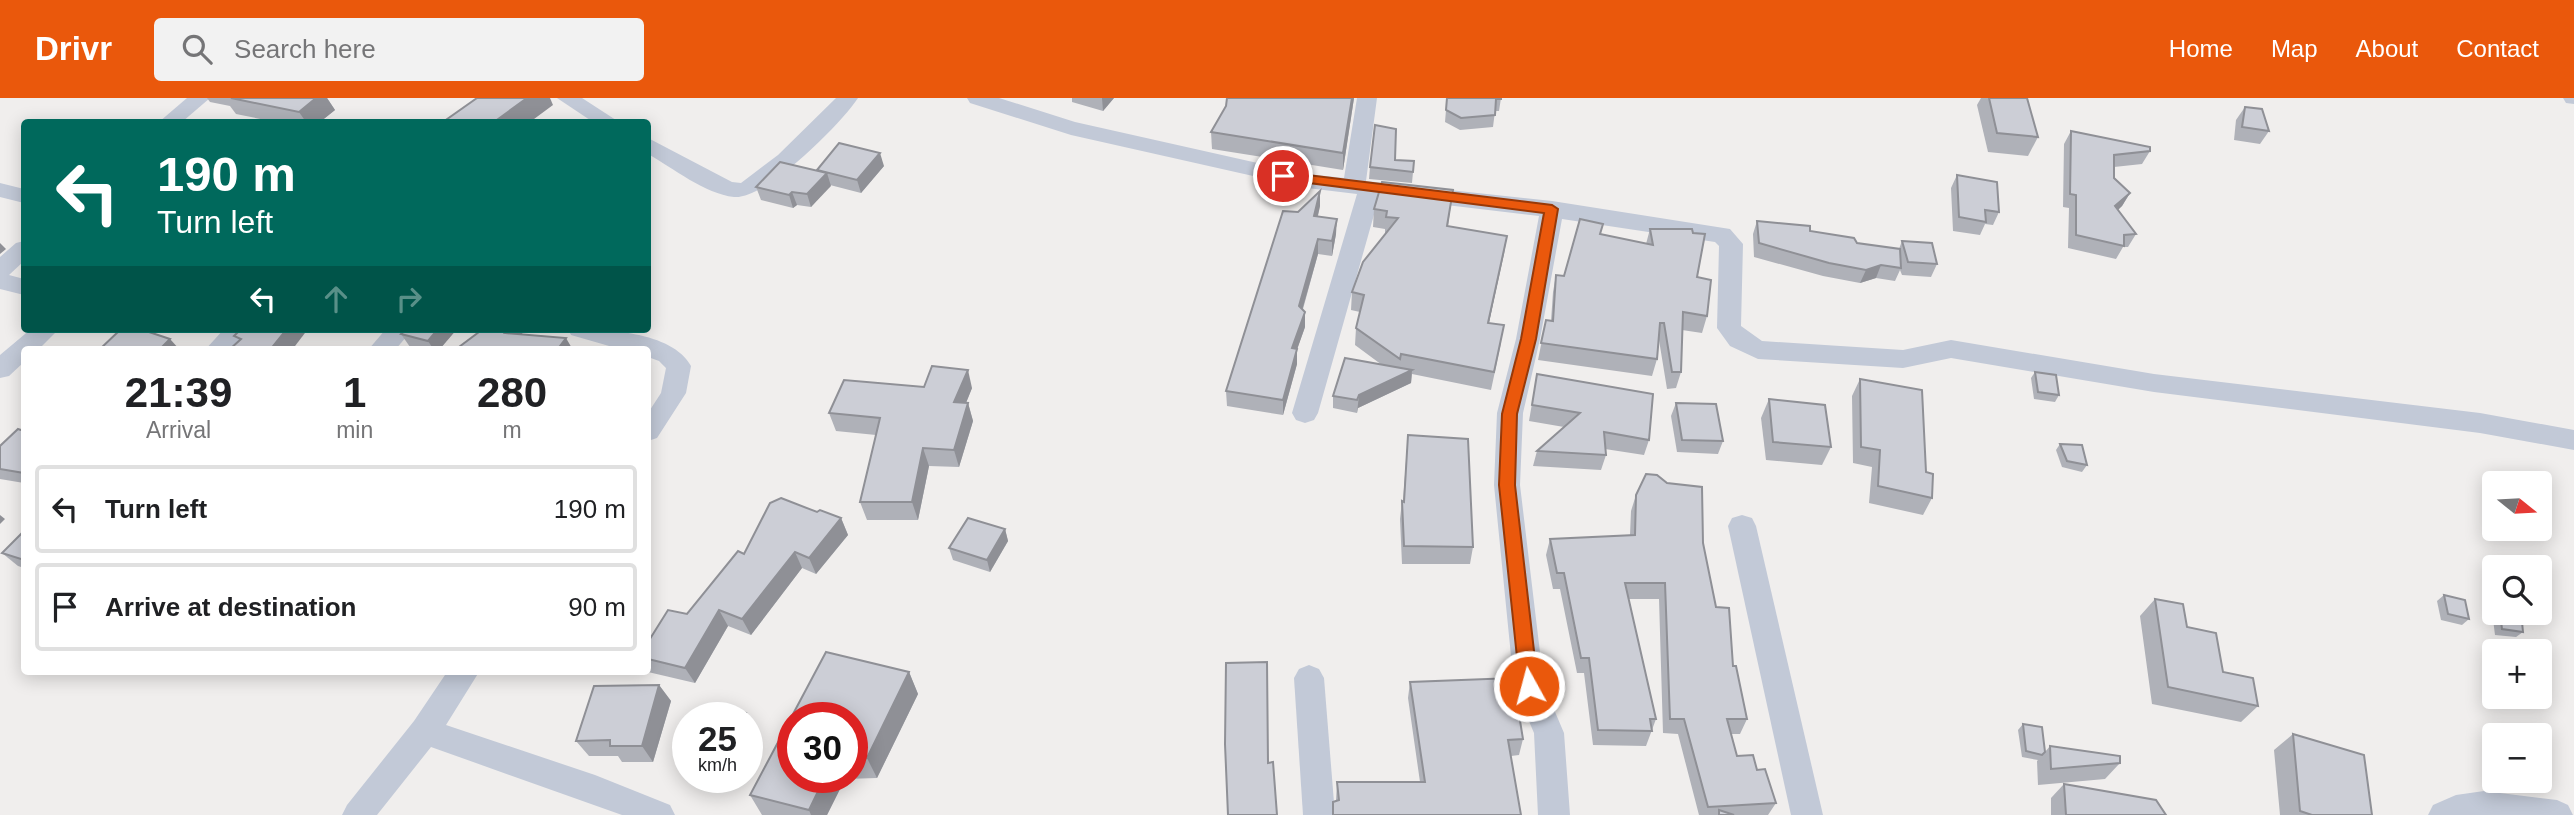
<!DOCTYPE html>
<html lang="en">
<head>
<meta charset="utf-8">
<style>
	:root { --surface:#fff; --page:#f2f2f2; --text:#202124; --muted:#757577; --line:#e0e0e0; --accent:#ea580c }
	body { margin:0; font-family:Arial,sans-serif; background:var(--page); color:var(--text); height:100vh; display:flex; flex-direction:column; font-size:26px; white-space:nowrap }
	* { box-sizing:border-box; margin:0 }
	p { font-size:23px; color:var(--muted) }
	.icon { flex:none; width:38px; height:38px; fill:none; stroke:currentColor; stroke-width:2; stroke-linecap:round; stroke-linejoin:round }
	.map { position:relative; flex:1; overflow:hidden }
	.sheet { position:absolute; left:21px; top:248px; width:630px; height:329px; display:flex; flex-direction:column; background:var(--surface); border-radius:7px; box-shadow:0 4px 18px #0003 }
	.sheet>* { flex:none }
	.guide { position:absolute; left:21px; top:21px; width:630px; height:214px; border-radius:7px; box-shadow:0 4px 18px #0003; background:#00695c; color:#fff; overflow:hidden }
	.needle { width:46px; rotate:108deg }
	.controls { position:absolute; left:2482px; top:373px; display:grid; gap:14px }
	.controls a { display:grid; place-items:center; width:70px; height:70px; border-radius:7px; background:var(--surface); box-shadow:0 4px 18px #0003; font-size:35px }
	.speed { position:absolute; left:672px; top:604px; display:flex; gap:14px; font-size:35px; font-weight:700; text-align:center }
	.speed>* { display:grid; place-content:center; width:91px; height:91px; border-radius:50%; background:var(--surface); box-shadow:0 4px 18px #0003; line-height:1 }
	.speed small { font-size:18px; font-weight:400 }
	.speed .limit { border:10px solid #d22; background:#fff; color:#111 }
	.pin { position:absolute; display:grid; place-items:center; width:60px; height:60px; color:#fff; margin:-30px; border:4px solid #fff; border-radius:50%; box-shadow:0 2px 7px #0007 }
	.me { position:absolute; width:77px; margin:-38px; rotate:353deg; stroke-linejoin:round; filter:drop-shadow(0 0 5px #0008) }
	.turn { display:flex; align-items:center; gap:24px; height:147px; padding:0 21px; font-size:32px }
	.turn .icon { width:91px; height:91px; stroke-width:2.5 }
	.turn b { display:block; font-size:49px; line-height:60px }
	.lanes { display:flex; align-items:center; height:66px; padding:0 21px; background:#0003; justify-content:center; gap:35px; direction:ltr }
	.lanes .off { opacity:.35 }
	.eta { display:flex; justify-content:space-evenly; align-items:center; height:119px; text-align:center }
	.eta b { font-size:42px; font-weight:600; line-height:49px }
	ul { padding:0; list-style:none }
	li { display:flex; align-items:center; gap:21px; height:88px; margin:0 14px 10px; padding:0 7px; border:4px solid var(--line); border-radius:7px }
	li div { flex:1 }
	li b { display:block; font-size:26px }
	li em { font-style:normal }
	header { display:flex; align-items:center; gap:42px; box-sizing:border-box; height:98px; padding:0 35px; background:var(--accent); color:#fff }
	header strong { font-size:33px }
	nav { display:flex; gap:38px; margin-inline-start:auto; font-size:24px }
	.search { width:490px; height:63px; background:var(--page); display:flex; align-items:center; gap:18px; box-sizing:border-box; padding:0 24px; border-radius:7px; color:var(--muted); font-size:26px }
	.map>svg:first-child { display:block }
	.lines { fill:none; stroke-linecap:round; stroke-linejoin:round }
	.street { fill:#c2c9d7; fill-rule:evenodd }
	.wall { fill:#afb1b8; fill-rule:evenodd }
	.shaded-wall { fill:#8f9096 }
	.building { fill:#ccced6; stroke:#8f9096; stroke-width:2 }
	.route { fill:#ea580c; stroke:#983908; stroke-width:2 }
</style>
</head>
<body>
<header>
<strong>Drivr</strong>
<div class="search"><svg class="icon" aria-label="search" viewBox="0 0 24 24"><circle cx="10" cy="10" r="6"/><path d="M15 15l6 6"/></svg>Search here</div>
<nav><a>Home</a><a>Map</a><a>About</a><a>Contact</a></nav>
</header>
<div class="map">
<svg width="2574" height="717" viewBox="0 0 2574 717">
	<rect width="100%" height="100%" fill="#f0eeed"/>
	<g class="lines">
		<g class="street">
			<path d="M187,0H210L182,24H159Z"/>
			<path d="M557,0H582L619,24H593Z"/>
			<path d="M836,0H858C841,26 765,102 734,99C705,96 673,70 648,56V40L732,84L741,85L778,57Z"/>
			<path d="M967,0H999L1075,24L1307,76L1344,80L1357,0H1377L1366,83L1552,103L1730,131L1743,146L1741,228L1762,243L1903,252L1951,242L2154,276L2480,315L2574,332V352L2480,335L2154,294L1951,260L1903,270L1758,261L1730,248L1717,230L1719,148L1715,144L1562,121L1540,241L1523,315L1520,387L1544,588L1564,635L1570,717H1538L1534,635L1514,588L1494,387L1497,315L1516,241L1539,118L1379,99L1318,315L1314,322L1305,325L1296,322L1292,315L1357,96L1307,90L1071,37L970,5Z"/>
			<path d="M2563,0H2574V6L2566,5Z"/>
			<path d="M0,85L24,91V105L0,99Z"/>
			<path d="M24,143V163L9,177L24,181V197L0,191V159L16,145Z"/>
			<path d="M31,231H59L38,252H24V264L9,278L0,280V257Z"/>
			<path d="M224,231H251L232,252H205Z"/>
			<path d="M386,231H413L395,252H368Z"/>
			<path d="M568,231C604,231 672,233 691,268L686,295L657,340L648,343V315L661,295L666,270L659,263L648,259V252H623L571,237Z"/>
			<path d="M1742,417L1752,420L1756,428L1823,717H1791L1728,428L1732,420Z"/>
			<path d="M1309,567L1319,571L1324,580L1335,717H1303L1294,580L1299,571Z"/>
			<path d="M447,574H479L446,627L595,677L670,707L675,717H622L431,649L377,717H342L347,707L414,623Z"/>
			<path d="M2484,693L2557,702L2568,707L2573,717H2428L2433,707L2456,697Z"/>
		</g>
	</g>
	<g class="wall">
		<path d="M207,0H327L335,12L320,24H275L236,16L230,8L210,4Z"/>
		<path d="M1072,0H1114L1103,13L1072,4Z"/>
		<path d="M1354,0L1343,72L1212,51L1211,34L1226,8Z"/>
		<path d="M1447,0H1501L1499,13H1495L1493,29L1460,32L1445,24Z"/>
		<path d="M1981,0H2027L2038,39L2028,58L1988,54L1977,7Z"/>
		<path d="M2245,9L2269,33L2260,46L2234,42L2236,22Z"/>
		<path d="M2071,33L2150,53L2142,66L2114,69V80L2130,95L2122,108L2118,112L2136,136L2128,149H2123L2116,161L2068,150L2069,110L2063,109L2064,46Z"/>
		<path d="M1395,62L1414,63L1412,85L1369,81L1370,69Z"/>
		<path d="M884,68L861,95L830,87L811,109L797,107L793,110L761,102L756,89L817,73Z"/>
		<path d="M1957,77L1999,114L1993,127L1985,126L1980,137L1953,133L1951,90Z"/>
		<path d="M1453,92L1448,128L1507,138L1489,225L1501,245L1491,292L1412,276L1411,285L1358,310L1357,315L1333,310V298L1382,267L1355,247L1356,230L1360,214L1351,212L1352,194L1385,136V131L1373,129L1374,111Z"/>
		<path d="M1320,108L1318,118L1336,136L1332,158L1318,156L1303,211L1305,229L1297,251V266L1283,317L1227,308L1226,293L1298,114Z"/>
		<path d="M1757,123L1810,133L1857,145L1899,151L1902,143L1937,166L1931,179L1902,177L1900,172L1895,183L1876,180L1860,185L1823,178L1754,159L1753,136Z"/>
		<path d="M1650,131L1697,179L1707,218L1702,235L1682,232L1681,274L1676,290L1667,291L1659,242H1658L1657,261L1652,278L1538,262L1546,222L1551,223L1553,194L1556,177L1564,178L1600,136L1646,146Z"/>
		<path d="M457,231L439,252H422L410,249L401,236Z"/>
		<path d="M2035,274L2059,297L2055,304L2034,301L2031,280Z"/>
		<path d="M1537,276L1649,342L1644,357L1605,351L1606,357L1601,372L1533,368L1537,353L1564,329L1529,323Z"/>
		<path d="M1860,281L1926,374L1932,400L1923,417L1869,405L1872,369L1853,365L1852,298Z"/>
		<path d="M924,289L972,290L966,305H968L973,323L959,369L929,368L918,422H867L860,404L876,337L836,333L829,315Z"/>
		<path d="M1769,301L1831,349L1822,367L1766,362L1761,320Z"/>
		<path d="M1676,305L1723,343L1718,356L1677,354L1671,318Z"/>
		<path d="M24,333V385L0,381V348Z"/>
		<path d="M1408,337L1473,449L1470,466H1402L1400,421L1402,403H1403Z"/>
		<path d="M2060,346L2087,367L2082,374L2062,369L2056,352Z"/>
		<path d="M1636,397L1703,445L1716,509L1747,621L1740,636H1731L1737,658L1757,672L1776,705L1768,717H1699L1678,636L1663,635L1659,501H1628L1656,621L1646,648L1593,647L1584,575H1577L1560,491H1553L1546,457L1550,441L1630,437L1631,413Z"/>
		<path d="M817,414L841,420L848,437L816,476L802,470L751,537L728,528L695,585L648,574V544L687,516L744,456Z"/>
		<path d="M1005,431L1008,443L990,474L953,462L949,450Z"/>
		<path d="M24,433V470L18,468L2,455Z"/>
		<path d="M2444,497L2469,521L2462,527L2441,522L2437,503Z"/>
		<path d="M2155,501L2187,529L2223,574L2258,608L2241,624L2152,606L2140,518Z"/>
		<path d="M2494,502V514H2521L2523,534L2516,539L2495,537L2491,505Z"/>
		<path d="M909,574L918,596L877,680L845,681L827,717H762L750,697ZM852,620V679H793Z"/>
		<path d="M1410,584L1523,641L1519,657L1511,658L1521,717H1332L1333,704L1336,703L1337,684H1420L1408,600Z"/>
		<path d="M659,587L671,603L653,664H622L618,658H589L576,643Z"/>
		<path d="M2023,626L2045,654L2050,648L2120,665L2105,681L2038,687L2037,663L2038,662L2022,659L2018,632Z"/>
		<path d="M2293,636L2372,717H2280L2274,652Z"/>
		<path d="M688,651V677L679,666Z"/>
		<path d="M695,679H724L720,685Z"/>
		<path d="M2064,686L2166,717H2051V700Z"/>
	</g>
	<g class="shaded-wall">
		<path d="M316,0H327L335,12L320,24H306L299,14Z"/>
		<path d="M527,0H550L553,7L530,24H494Z"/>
		<path d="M1102,0H1114L1103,13Z"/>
		<path d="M1352,0H1354L1343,72V55Z"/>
		<path d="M880,55L884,68L861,95L857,82Z"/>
		<path d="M827,75L831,88L811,109L807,96Z"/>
		<path d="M1320,93V108L1314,133V118Z"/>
		<path d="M792,94L797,107L793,110L789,97Z"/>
		<path d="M2130,95L2122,108L2108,121L2115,108Z"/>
		<path d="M1337,121L1336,136L1332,158V143Z"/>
		<path d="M1507,138L1504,156L1485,242L1488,225Z"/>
		<path d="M1318,141V156L1299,223V208Z"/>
		<path d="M0,145L6,151L0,156Z"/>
		<path d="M1881,167L1876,180L1860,185L1866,172Z"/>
		<path d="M1305,214V229L1292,266V250Z"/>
		<path d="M287,231H308L292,252H270Z"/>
		<path d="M438,231H457L439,252H434L428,243Z"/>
		<path d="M509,231H520L523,237L505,235Z"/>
		<path d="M566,240L573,252H557Z"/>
		<path d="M170,241L180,252H159Z"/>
		<path d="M1297,251V266L1283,317V302Z"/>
		<path d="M968,272L972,290L959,322L954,304Z"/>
		<path d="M1412,272L1411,285L1358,310L1357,315L1359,297Z"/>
		<path d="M968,305L973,323L959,369L954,352Z"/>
		<path d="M923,350L929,368L918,422L912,404Z"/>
		<path d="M0,417L5,421L0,426Z"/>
		<path d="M841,420L848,437L816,476L809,460Z"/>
		<path d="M1005,431L1008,443L990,474L987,462Z"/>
		<path d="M795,454L802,470L751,537L742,521Z"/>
		<path d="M719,512L728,528L695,585L685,570Z"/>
		<path d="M909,574L918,596L877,680L867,660Z"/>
		<path d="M659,587L671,603L653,664L642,648Z"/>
		<path d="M746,615L753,626L747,636V620H744Z"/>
		<path d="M716,679H724L720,685Z"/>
		<path d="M825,679H843L845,681L827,717H811L809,712Z"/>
	</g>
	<g class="building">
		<path d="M231,0H316L299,14Z"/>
		<path d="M477,0H527L494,24H443Z"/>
		<path d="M1227,0H1352L1343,55L1211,34L1226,8Z"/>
		<path d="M1447,0H1501V1H1496L1495,17L1461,20L1446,12Z"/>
		<path d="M1989,0H2027L2038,39L1997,35Z"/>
		<path d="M2245,9L2262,11L2269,33L2242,29Z"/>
		<path d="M1375,27L1396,31L1395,62L1414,63L1413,74L1370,69Z"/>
		<path d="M2071,33L2150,49V53L2114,57V80L2130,95L2115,108L2136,136L2124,137V148L2076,137V97L2070,96Z"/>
		<path d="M839,45L880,55L857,82L817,72Z"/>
		<path d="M780,64L827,75L807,96L792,94L789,97L756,89Z"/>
		<path d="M1957,77L1997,84L1999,114L1985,112L1986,124L1959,119Z"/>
		<path d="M1382,84L1453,92L1447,128L1507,138L1488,225L1504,227L1494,274L1401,256L1400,261L1356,230L1364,197L1352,194L1363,164L1398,120L1386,119L1387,113L1374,111Z"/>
		<path d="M1320,93L1314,118L1337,121L1332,143L1318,141L1299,208L1305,214L1292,250L1297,251L1283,302L1226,293L1283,113L1298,114Z"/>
		<path d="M1580,121L1603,126L1600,136L1653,147L1650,131H1692L1693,135L1705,136L1697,179L1711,182L1707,218L1683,214L1681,274H1672L1664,225H1660L1657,261L1541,245L1546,222L1553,223L1556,177L1564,178Z"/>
		<path d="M1757,123L1810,128V133L1854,140L1857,145L1900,151L1901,170L1881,167L1866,172L1829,165L1759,145Z"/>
		<path d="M1902,143L1932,145L1937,166L1908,164Z"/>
		<path d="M121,231H140L170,241L159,252H99Z"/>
		<path d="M241,231H287L270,252H229L241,241L234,238Z"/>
		<path d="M406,231H438L428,243L401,236Z"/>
		<path d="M483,231H509L505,235L566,240L557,252H455Z"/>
		<path d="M1345,260L1412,272L1359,297L1357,302L1333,298Z"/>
		<path d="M932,268L968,272L954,304L968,305L954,352L923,350L912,404H860L880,320L829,315L844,282L924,289Z"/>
		<path d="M2035,274L2056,277L2059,297L2038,294Z"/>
		<path d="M1537,276L1653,296L1649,342L1604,334L1606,357L1537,353L1580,315L1532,307Z"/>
		<path d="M1860,281L1922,292L1926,374L1933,376L1932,400L1878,388L1880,352L1861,349Z"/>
		<path d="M1769,301L1825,307L1831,349L1773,344Z"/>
		<path d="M1676,305L1716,306L1723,343L1682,342Z"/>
		<path d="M18,331L24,333V375L0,371V348Z"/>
		<path d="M1408,337L1468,341L1473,449L1404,448L1402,403L1404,404Z"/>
		<path d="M2060,346L2082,347L2087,367L2067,363Z"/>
		<path d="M1646,376L1657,377L1667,385L1702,389L1703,445L1716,509L1729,510L1733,568H1736L1747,621H1727L1737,658L1753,657L1757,672L1765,671L1776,705L1708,709L1684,621H1670L1665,485H1625L1656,621H1650L1652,633L1598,632L1589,560H1581L1564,475H1557L1550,441L1635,437L1636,397Z"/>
		<path d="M781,400L817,414L820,412L841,420L809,460L795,454L742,521L719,512L685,570L648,561V544L668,512L687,516L738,453L744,456L770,405Z"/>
		<path d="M968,420L1005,431L987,462L949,450Z"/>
		<path d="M24,433V462L2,455Z"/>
		<path d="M2444,497L2465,502L2469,521L2448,516Z"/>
		<path d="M2155,501L2183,506L2187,529L2216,535L2223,574L2253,580L2258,608L2168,589Z"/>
		<path d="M2500,514H2521L2523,534L2502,531Z"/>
		<path d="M826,554L909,574L867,660L852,661V620H793V679H825L809,712L750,697Z"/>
		<path d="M1267,564L1268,665L1273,664L1277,717H1228L1225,646L1226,565Z"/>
		<path d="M1513,580L1523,641L1508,642L1521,717H1333V704L1339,702L1337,684H1425L1410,584Z"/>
		<path d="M659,587L642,648H610V642L576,643L594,588Z"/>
		<path d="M713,607L746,615L744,620H706Z"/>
		<path d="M2023,626L2042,629L2045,654L2042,657L2026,653Z"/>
		<path d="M2293,636L2364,657L2372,717H2312L2300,713Z"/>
		<path d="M2050,648L2120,658V665L2051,671Z"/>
		<path d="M688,651V668L679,666Z"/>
		<path d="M2064,686L2156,702L2166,717H2066Z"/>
		<path d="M1719,712L1734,717H1719Z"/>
	</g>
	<path class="route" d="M1283,74L1552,107L1558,111L1536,241L1517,316L1515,387L1538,588L1536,594H1523L1520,588L1499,387L1502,316L1521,241L1544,115L1278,81V75Z"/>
</svg>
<div class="controls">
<a><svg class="needle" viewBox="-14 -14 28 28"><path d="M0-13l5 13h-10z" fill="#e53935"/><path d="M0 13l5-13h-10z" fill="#757577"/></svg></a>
<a><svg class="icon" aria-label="search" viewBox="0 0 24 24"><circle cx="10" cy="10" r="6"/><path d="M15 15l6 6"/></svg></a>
<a>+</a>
<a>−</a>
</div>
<div class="speed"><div>25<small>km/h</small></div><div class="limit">30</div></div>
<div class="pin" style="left:1283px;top:78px;background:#d93025"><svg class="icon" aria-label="arrive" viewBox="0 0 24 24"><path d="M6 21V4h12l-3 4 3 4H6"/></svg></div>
<svg class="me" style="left:1529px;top:588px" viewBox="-20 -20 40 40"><circle r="17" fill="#ea580c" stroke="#fff" stroke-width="3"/><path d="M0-11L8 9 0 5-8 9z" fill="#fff"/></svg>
<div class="guide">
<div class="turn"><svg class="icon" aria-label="left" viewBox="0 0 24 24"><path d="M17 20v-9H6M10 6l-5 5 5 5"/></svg><div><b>190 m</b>Turn left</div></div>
<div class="lanes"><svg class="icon" aria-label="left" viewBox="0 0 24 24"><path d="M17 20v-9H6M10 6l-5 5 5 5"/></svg><svg class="icon off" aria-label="ahead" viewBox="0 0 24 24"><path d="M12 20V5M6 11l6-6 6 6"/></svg><svg class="icon off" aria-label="right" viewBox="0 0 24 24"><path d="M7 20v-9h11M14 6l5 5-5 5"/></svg></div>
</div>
<section class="sheet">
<div class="eta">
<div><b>21:39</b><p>Arrival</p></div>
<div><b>1</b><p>min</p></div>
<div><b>280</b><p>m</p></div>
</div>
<ul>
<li><svg class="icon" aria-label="left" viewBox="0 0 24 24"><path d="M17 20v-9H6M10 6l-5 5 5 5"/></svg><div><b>Turn left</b></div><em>190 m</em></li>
<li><svg class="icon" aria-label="arrive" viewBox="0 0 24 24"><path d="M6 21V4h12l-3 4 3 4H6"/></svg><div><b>Arrive at destination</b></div><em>90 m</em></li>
</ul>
</section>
</div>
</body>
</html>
